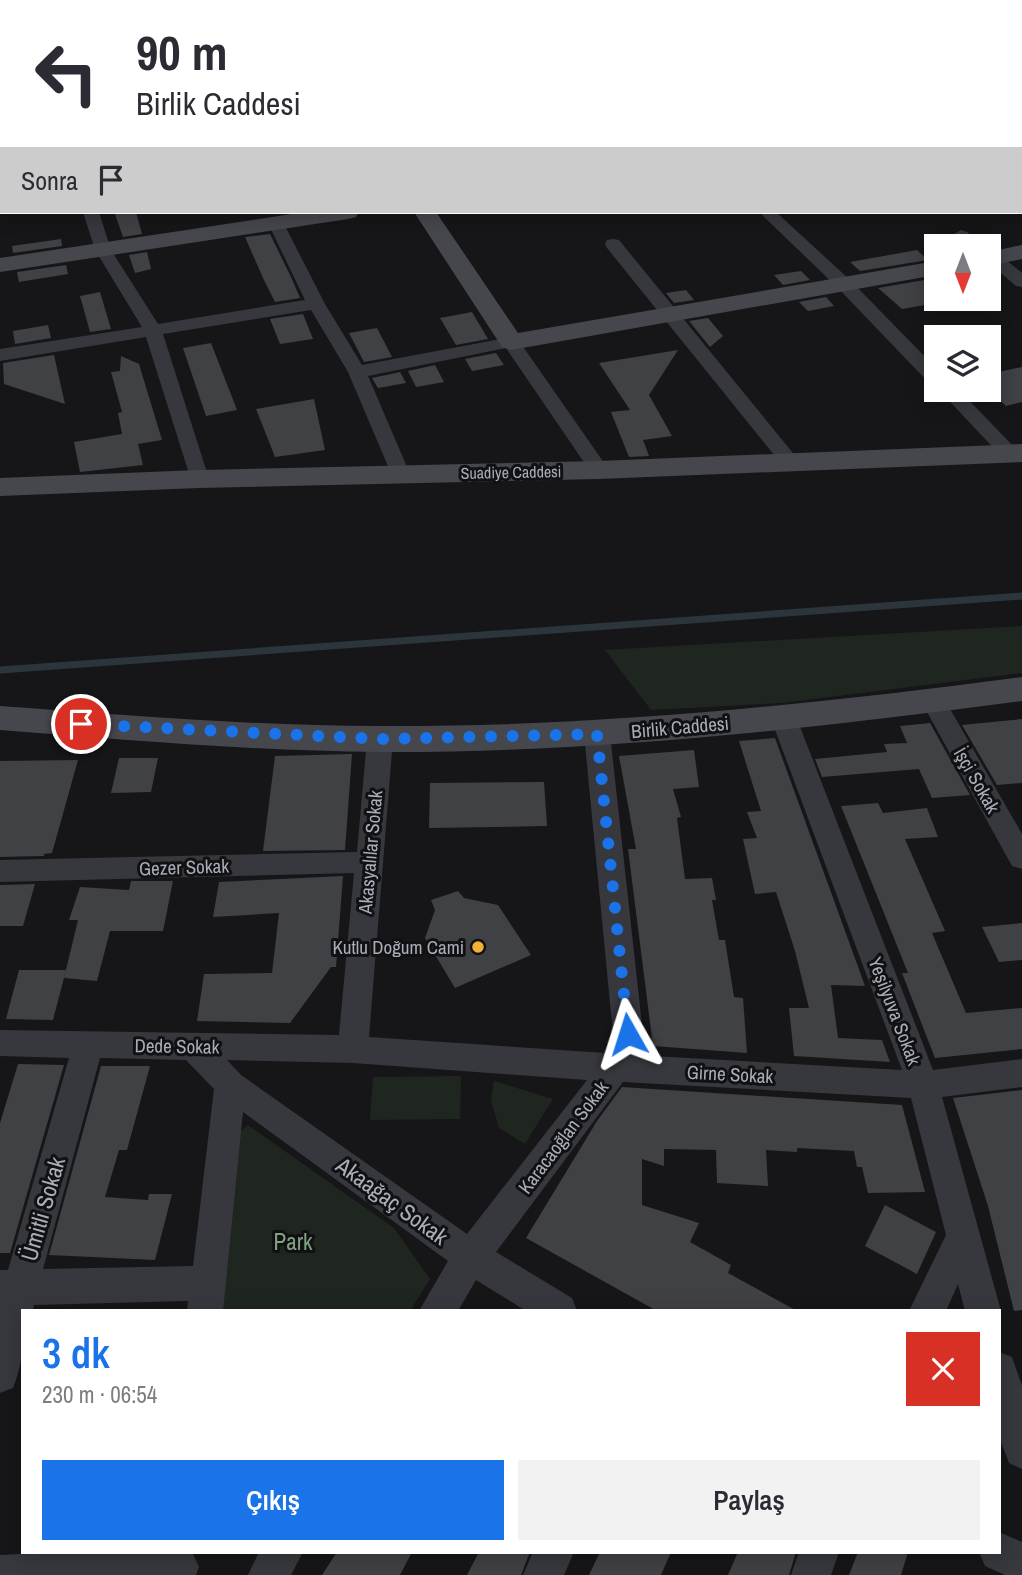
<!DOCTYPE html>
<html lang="tr">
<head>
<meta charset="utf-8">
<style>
	:root { --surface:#fff; --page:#f2f2f3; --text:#2b2b33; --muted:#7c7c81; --accent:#1a73e8 }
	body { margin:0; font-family:"Archivo Narrow",sans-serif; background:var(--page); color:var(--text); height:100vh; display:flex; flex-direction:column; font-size:26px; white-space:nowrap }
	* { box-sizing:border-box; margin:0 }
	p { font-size:23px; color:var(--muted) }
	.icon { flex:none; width:38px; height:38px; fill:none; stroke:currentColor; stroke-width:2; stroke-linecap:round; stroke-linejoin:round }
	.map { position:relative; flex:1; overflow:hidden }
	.drawer { position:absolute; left:21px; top:1309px; width:980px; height:245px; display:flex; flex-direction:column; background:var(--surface); border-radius:0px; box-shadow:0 4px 18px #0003 }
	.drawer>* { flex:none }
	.hud { position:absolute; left:0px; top:0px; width:1022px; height:214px; box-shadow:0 4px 18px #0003; background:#fff; color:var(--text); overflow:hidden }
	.needle { width:46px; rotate:180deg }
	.buttons { position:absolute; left:924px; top:234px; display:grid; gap:14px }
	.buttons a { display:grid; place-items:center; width:77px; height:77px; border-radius:0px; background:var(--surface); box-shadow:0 4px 18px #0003; font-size:35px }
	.pin { position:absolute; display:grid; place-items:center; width:60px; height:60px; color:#fff; margin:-30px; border:4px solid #fff; border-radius:50%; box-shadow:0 2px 7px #0007 }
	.me { position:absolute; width:77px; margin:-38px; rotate:354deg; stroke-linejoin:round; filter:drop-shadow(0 0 5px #0008) }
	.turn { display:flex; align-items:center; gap:24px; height:147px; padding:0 21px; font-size:32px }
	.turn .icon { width:91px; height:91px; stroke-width:2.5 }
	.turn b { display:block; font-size:49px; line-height:60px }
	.then { display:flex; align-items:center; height:66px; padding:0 21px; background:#0003; gap:14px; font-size:26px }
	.round { display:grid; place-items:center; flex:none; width:74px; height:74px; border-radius:0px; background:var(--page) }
	.overview { display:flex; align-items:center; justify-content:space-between; height:119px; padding:0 21px }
	h1 { font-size:42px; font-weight:600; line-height:52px; color:var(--accent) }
	.cta { display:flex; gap:14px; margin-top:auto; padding:14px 21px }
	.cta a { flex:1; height:80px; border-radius:0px; background:var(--accent); color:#fff; font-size:28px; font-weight:600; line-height:80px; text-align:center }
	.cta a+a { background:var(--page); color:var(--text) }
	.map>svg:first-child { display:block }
	.green { fill:#1e261f }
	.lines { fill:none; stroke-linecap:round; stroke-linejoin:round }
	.stream { stroke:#2c353c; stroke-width:7 }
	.building { fill:#404145 }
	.street { fill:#37383d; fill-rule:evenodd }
	.secondary { fill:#45474d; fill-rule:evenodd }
	.route { stroke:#1a73e8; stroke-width:12; stroke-dasharray:0 21.6 }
	.poi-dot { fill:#f2b134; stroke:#111113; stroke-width:2.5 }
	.labels { text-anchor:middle; stroke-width:6; stroke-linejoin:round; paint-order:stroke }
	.far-street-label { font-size:16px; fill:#a8adb8; stroke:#111113 }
	.street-label { font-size:19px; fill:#a8adb8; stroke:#111113 }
	.poi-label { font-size:19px; fill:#a8adb8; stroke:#111113; text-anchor:end }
	.near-street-label { font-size:23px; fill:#a8adb8; stroke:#111113 }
	.near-park-label { font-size:23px; fill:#7fa381; stroke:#111113 }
</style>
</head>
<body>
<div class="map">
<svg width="1022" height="1575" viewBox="0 0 1022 1575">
	<rect width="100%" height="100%" fill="#161618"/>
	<g class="green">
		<path d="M1022,626V673L782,703L651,710L605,650Z"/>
		<path d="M461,1076L460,1119L370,1120L373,1077Z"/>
		<path d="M494,1081L553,1099L525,1144L499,1128L491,1100Z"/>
		<path d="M248,1125L394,1228L430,1279L410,1311H218L233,1137Z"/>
	</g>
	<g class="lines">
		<path class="stream" d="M0,670L1022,596"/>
	</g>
	<g class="building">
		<path d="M136,212L142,234L123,237L115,214Z"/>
		<path d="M270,234L291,277L300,298L275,302L263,278L245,237Z"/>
		<path d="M61,239L62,246L13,253L12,246Z"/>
		<path d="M917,250L928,260L860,271L850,262Z"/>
		<path d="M147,252L151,269L135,273L129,255Z"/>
		<path d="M66,265L68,274L19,282L17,272Z"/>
		<path d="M801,271L810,280L783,285L774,275Z"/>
		<path d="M936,278V303L902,309L878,288Z"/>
		<path d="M686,290L694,300L674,303L666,293Z"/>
		<path d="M100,292L111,329L90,332L80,296Z"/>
		<path d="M826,297L834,306L808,311L799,302Z"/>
		<path d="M472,312L488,339L456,345L440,318Z"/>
		<path d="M303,314L313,339L280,344L270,319Z"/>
		<path d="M708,318L723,336L710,347L689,321Z"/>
		<path d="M48,325L51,338L15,344L13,331Z"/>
		<path d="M377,328L392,357L364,362L349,333Z"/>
		<path d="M211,343L237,410L206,416L183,348Z"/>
		<path d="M678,350L649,395L672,436L643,440L649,456L629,457L611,412L630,410L599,363Z"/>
		<path d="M496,353L504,365L472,371L465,359Z"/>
		<path d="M54,355L65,404L4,384L3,363Z"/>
		<path d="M121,356L139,364L162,440L138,444L143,465L80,472L74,442L122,434L118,413L122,412L111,372L120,371Z"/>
		<path d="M435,365L444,382L416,387L408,371Z"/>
		<path d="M1022,367V402L1006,406L989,390V374Z"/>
		<path d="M400,372L406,383L378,388L372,378Z"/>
		<path d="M314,399L325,450L275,457L256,409Z"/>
		<path d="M1022,719V783L997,785L962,725Z"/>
		<path d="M930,723L970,795L932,798L919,769L822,777L815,759L887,752L884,744L907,743L900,726Z"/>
		<path d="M775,738L865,986L831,985L838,1038L882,1040L890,1062L794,1056L789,1008H809L795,951L776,892L755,894L743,839L757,838L747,812L761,811L739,741Z"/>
		<path d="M694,750L699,787L673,789L681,817L677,818L685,879L712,878L716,900H712L719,940H725L734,997L743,998L747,1053L653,1046L628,849H636L619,756Z"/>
		<path d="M352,754L345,850L263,851L275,756Z"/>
		<path d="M119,758H158L151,792L111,793Z"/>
		<path d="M78,760L52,853L44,854V856L0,857V761Z"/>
		<path d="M544,782L547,826L429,828L430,783Z"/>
		<path d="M878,803L883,813L927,808L938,837L905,839L945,931L932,933L966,1013L1022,1008V1049L935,1058L902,973H908L841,806Z"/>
		<path d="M343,876L336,967H331L290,1023L197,1021L204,974L272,973L279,913L213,917L219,882Z"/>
		<path d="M131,881H173L163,931H110L97,981L64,978L78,920H69L80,887L129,890Z"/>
		<path d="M35,884L23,926H0V885Z"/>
		<path d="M458,891L464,898L498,905L531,955L455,988L425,938L435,910L431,900Z"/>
		<path d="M1022,923V960L999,962L982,927Z"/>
		<path d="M19,970H66L53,1020L6,1019Z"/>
		<path d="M18,1064L64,1065L10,1253H0V1123Z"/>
		<path d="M101,1066H150L127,1150H119L105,1197L148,1200L149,1194H172L155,1260L49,1255Z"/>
		<path d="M622,1087L902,1105L925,1192L868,1193L862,1167H857L854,1151L797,1148V1152L766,1150L768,1186L717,1183L716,1150L664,1149V1166L642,1159V1205L699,1223L690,1242L731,1265L728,1273L797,1311H657L526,1238L597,1121Z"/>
		<path d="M1022,1090V1310L1014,1311L988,1206L953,1098Z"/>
		<path d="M885,1205L936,1232L917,1274L865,1246Z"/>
		<path d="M337,1552H412L400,1575H322Z"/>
		<path d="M479,1552H530L521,1575H467Z"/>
		<path d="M600,1552H671L661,1575H589Z"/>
		<path d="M738,1552H796L789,1575H728Z"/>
		<path d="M858,1552H908L901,1575H849Z"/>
	</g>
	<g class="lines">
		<g class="street">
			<rect x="32" y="0" width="12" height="2"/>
			<path d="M147,0H175L146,2Z"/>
			<rect x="0" y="14" width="2" height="8"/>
			<rect x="0" y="137" width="2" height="8"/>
			<path d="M1020,161H1022V171L1020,170Z"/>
			<path d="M83,212H99L111,250L158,324L305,300L268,223L276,218L282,220L325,304L362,365L511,337L517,338L609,470L606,474H592L506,348L368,376L410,474L407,478H393L348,372L311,310L163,334L209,479L206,483H192L146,337L0,361V349L142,327L95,250Z"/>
			<path d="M759,212H776L850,280L936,368V385L929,383L838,288Z"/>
			<path d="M961,230L967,232L985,247H966L953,235Z"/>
			<path d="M613,239L619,240L797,458L800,462L797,466H783L607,248L605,244L607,240Z"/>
			<path d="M989,250L995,251L1022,273V287L1016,286L989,263Z"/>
			<path d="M939,390H959L1016,449L1019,453L1016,457H1002Z"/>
			<path d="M933,692L942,695L1022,834V869L1012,866L921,701L924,695Z"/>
			<path d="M784,710L793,713L797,719L933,1070L1022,1059V1087L942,1097L1001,1311L999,1315V1311H965L958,1284L946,1311H909L946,1235L911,1098L623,1082L496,1252L572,1298L577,1311H526L476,1280L458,1311H419L448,1261L243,1112L223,1311H187L188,1301L34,1305L33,1311H23C23,1338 24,1362 13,1388L0,1393V1270H8L69,1058L0,1056V1030L339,1035L354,873L0,882V860L357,852L367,739L371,733L380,730L389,733L393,739L369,1037L605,1053L613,1034L584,734L588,728L597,725L606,728L610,734L643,1034L635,1055L902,1070L771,719L775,713ZM100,1058L186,1060L214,1089L193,1266L43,1269ZM227,1060L353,1063L587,1080L467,1234L241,1075Z"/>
			<path d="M999,1352L1012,1357L1022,1386V1469L1009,1463L999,1437Z"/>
			<path d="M999,1532L1022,1542V1575H1005L985,1566L979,1552H999Z"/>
			<path d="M59,1552H192L199,1567L196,1575H0V1555Z"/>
			<path d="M259,1552H303L291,1575H248Z"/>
			<path d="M533,1552H574L564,1575H523Z"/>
			<path d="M799,1552H839L831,1575H791Z"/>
		</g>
		<g class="secondary">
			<path d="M305,212H359L356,217L348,219L0,272V258Z"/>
			<path d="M414,212H436L518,333L936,261V275L511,350L502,347Z"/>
			<path d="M1022,245V259L989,266V252Z"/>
			<path d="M1022,444V462L599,479L199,488L0,496V478L199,470L599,461Z"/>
			<path d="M1022,677V701C809,729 595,753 380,752C253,751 126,740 0,730V706C126,715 253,726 380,726C595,727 809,705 1022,677Z"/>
		</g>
	</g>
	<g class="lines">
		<path class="route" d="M81,724L380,739L597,734L628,1034"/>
	</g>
	<circle class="poi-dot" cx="478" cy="947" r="7"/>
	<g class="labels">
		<g class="far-street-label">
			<text transform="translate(511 472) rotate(-1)" y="6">Suadiye Caddesi</text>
		</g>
		<g class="street-label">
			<text transform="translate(680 727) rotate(-5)" y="7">Birlik Caddesi</text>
			<text transform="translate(977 780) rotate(60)" y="7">İşçi Sokak</text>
			<text transform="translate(370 852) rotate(-85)" y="7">Akasyalılar Sokak</text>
			<text transform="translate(184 867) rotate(-2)" y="7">Gezer Sokak</text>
			<text transform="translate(895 1011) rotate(69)" y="7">Yeşilyuva Sokak</text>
			<text transform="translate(177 1046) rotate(1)" y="7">Dede Sokak</text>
			<text transform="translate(730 1074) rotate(3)" y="7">Girne Sokak</text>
			<text transform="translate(563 1137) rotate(-53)" y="7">Karacaoğlan Sokak</text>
		</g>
		<g class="poi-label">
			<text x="464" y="954">Kutlu Doğum Cami</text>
		</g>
		<g class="near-street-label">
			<text transform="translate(392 1201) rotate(36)" y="8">Akaağaç Sokak</text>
			<text transform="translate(43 1209) rotate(-74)" y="8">Ümitli Sokak</text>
		</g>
		<g class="near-park-label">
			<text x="293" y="1250">Park</text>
		</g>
	</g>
</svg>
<div class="buttons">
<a><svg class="needle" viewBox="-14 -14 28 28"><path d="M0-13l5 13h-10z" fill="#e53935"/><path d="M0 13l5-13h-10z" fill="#7c7c81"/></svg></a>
<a><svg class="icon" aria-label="layers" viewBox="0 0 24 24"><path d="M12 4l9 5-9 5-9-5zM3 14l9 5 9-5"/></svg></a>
</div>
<div class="pin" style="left:81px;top:724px;background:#d93025"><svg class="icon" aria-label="arrive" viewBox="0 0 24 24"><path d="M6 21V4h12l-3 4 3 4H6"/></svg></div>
<svg class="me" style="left:628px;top:1034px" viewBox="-20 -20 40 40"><path d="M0-17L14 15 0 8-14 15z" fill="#1a73e8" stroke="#fff" stroke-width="4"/></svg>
<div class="hud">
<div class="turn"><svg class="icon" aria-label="left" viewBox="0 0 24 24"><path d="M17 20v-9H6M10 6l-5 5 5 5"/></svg><div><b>90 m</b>Birlik Caddesi</div></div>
<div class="then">Sonra<svg class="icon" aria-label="arrive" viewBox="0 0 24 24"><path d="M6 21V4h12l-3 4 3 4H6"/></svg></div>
</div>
<section class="drawer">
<div class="overview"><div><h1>3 dk</h1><p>230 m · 06:54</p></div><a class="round" style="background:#d93025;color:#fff"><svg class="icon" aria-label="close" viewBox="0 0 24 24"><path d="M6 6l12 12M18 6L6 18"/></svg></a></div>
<div class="cta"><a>Çıkış</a><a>Paylaş</a></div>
</section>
</div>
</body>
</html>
